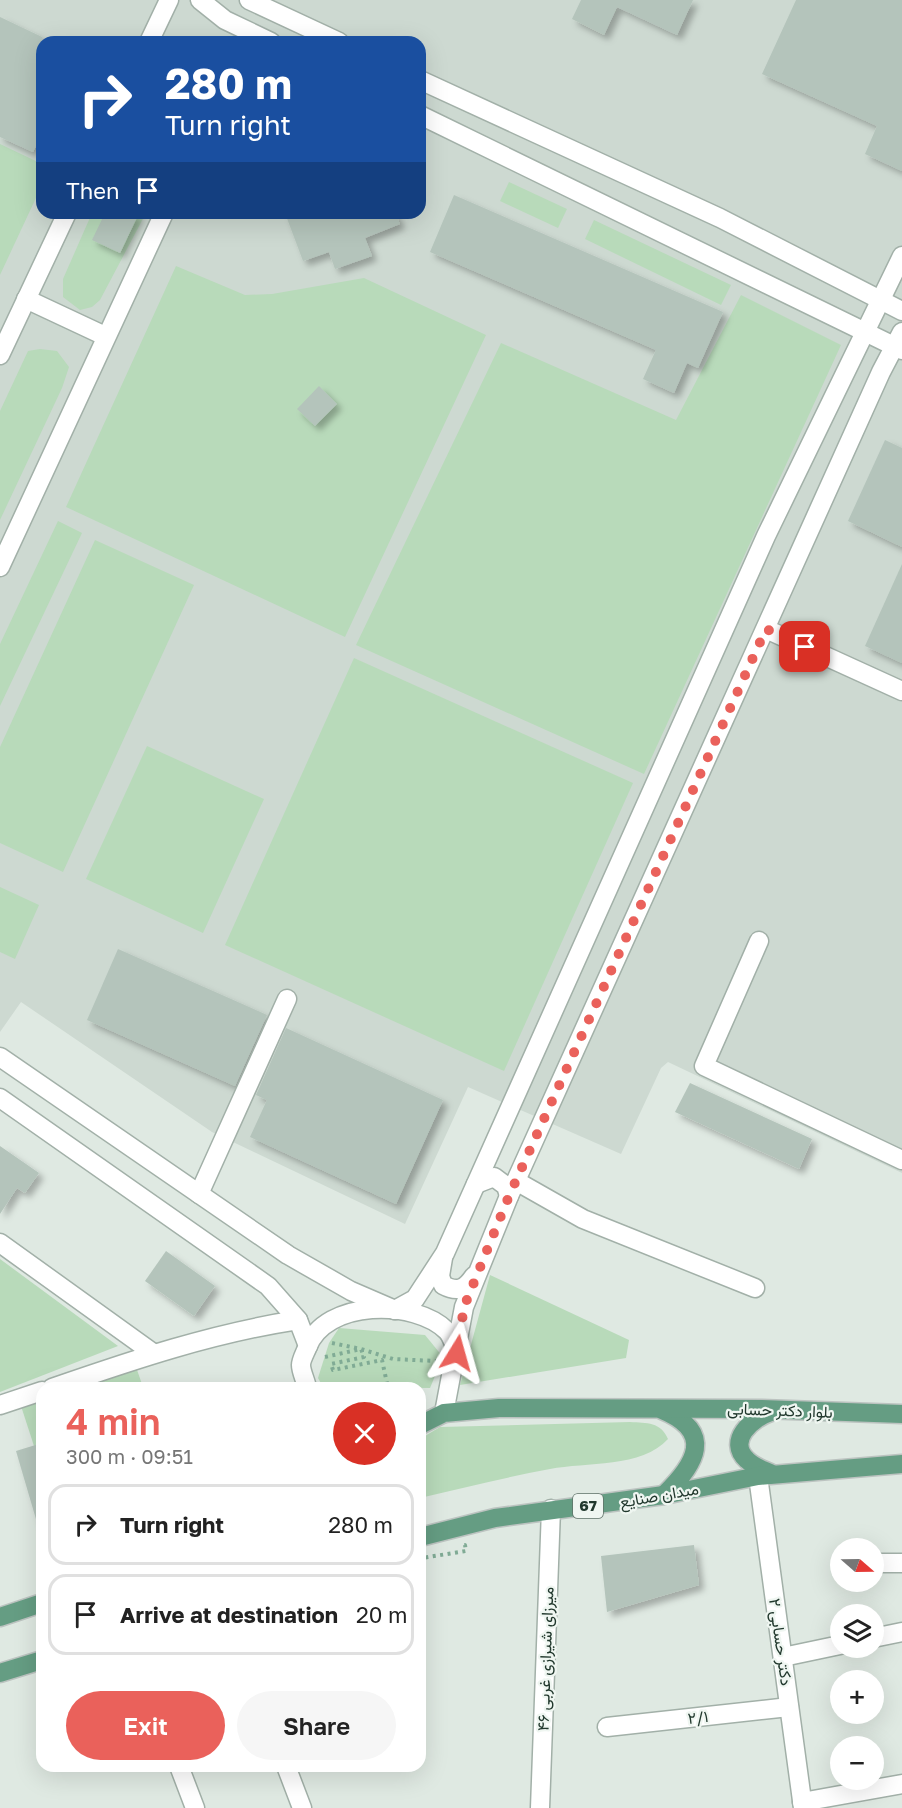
<!DOCTYPE html>
<html lang="en">
<head>
<meta charset="utf-8">
<style>
	:root { --surface:#fff; --page:#f6f6f6; --text:#222; --muted:#767676; --line:#e0e0e0; --accent:#ea615b }
	body { margin:0; font-family:"Golos Text",Vazirmatn,sans-serif; background:var(--page); color:var(--text); height:100vh; display:flex; flex-direction:column; font-size:22px; white-space:nowrap }
	* { box-sizing:border-box; margin:0 }
	p { font-size:20px; color:var(--muted) }
	.icon { flex:none; width:33px; height:33px; fill:none; stroke:currentColor; stroke-width:2; stroke-linecap:round; stroke-linejoin:round }
	.map { position:relative; flex:1; overflow:hidden }
	.panel { position:absolute; left:36px; top:1382px; width:390px; height:390px; display:flex; flex-direction:column; background:var(--surface); border-radius:18px; box-shadow:0 6px 24px #0002 }
	.panel>* { flex:none }
	.guide { position:absolute; left:36px; top:36px; width:390px; height:183px; border-radius:18px; box-shadow:0 6px 24px #0002; background:#1a4fa0; color:#fff; overflow:hidden }
	.needle { width:39px; rotate:110deg }
	.fabs { position:absolute; left:830px; top:1538px; display:grid; gap:12px }
	.fabs a { display:grid; place-items:center; width:54px; height:54px; border-radius:50%; background:var(--surface); box-shadow:0 6px 24px #0002; font-size:30px }
	.pin { position:absolute; display:grid; place-items:center; width:51px; height:51px; color:#fff; margin:-26px; border-radius:12px; box-shadow:0 3px 9px #0006 }
	.me { position:absolute; width:66px; margin:-33px; rotate:8deg; stroke-linejoin:round; filter:drop-shadow(0 0 4px #0008) }
	.turn { display:flex; align-items:center; gap:21px; height:126px; padding:0 30px; font-size:27px }
	.turn .icon { width:78px; height:78px; stroke-width:2.5 }
	.turn b { display:block; font-size:42px; line-height:51px }
	.then { display:flex; align-items:center; height:57px; padding:0 30px; background:#0003; gap:12px; font-size:22px }
	.round { display:grid; place-items:center; flex:none; width:63px; height:63px; border-radius:32px; background:var(--page) }
	.overview { display:flex; align-items:center; justify-content:space-between; height:102px; padding:0 30px }
	h1 { font-size:36px; font-weight:600; line-height:45px; color:var(--accent) }
	.primary-button { display:flex; gap:12px; margin-top:auto; padding:12px 30px }
	.primary-button a { flex:1; height:69px; border-radius:36px; background:var(--accent); color:#fff; font-size:24px; font-weight:600; line-height:69px; text-align:center }
	.primary-button a+a { background:var(--page); color:var(--text) }
	ul { padding:0; list-style:none }
	li { display:flex; align-items:center; gap:18px; height:81px; margin:0 12px 9px; padding:0 18px; border:3px solid var(--line); border-radius:18px }
	li div { flex:1 }
	li b { display:block; font-size:22px }
	li em { font-style:normal }
	.map>svg:first-child { display:block }
	.built { fill:#cdd9d1; fill-rule:evenodd }
	.green { fill:#b8daba }
	.building { fill:#b4c4bb; filter:url(#shadow) }
	.lines { fill:none; stroke-linecap:round; stroke-linejoin:round }
	.minor-casing { stroke:#a2b0a8; stroke-width:21 }
	.major-casing { stroke:#bcc3c0; stroke-width:21 }
	.path { stroke:#80ab95; stroke-width:4; stroke-dasharray:3 4.5; stroke-linecap:butt }
	.minor { stroke:#fff; stroke-width:18 }
	.major { stroke:#659d83; stroke-width:18 }
	.route { stroke:#ea615b; stroke-width:10; stroke-dasharray:0 18 }
	.labels { text-anchor:middle; stroke-width:4.5; stroke-linejoin:round; paint-order:stroke }
	.shield { fill:#eff6f1; stroke:#5f7168; stroke-width:1.5 }
	.shield-label { font-size:15px; font-weight:bold; fill:#21382d }
	.street-label { font-size:16px; fill:#21382d; stroke:#eff6f1 }
</style>
</head>
<body>
<div class="map">
<svg width="902" height="1808" viewBox="0 0 902 1808">
	<defs>
		<filter id="shadow"><feDropShadow dx="5" dy="5" stdDeviation="3" flood-color="#0004"/></filter>
	</defs>
	<rect width="100%" height="100%" fill="#dfe9e2"/>
	<path class="built" d="M0,0H902V1173L668,1062L661,1068L621,1154L468,1087L405,1224L212,1132L21,1002L0,1032ZM42,42H420V213H42Z"/>
	<g class="green">
		<path d="M0,144L42,164V185L0,275Z"/>
		<path d="M509,182L567,209L558,228L500,201Z"/>
		<path d="M92,213H146L100,300L92,307L80,310L63,297V279Z"/>
		<path d="M594,220L731,285L721,305L585,239Z"/>
		<path d="M176,266L245,295L272,294L364,278L486,335L345,637L66,507Z"/>
		<path d="M741,295L841,345L644,774L356,645L501,343L676,420Z"/>
		<path d="M40,349L57,351L69,367L62,388L0,520V411L28,351Z"/>
		<path d="M58,521L82,533L0,706V644Z"/>
		<path d="M95,540L194,585L63,872L0,843V747Z"/>
		<path d="M354,658L633,783L504,1071L225,945Z"/>
		<path d="M147,746L264,799L203,933L86,879Z"/>
		<path d="M0,887L39,905L15,959L0,952Z"/>
		<path d="M0,1259L118,1346L0,1392Z"/>
		<path d="M490,1275L629,1340L626,1358L460,1385Z"/>
		<path d="M339,1328L425,1335L443,1357L430,1388L323,1387L318,1378L329,1343Z"/>
		<path d="M136,1367L143,1387L75,1388Z"/>
		<path d="M42,1399V1443L34,1446L21,1406Z"/>
		<path d="M630,1422C647,1423 661,1422 668,1439C642,1468 586,1462 550,1469C507,1477 463,1488 420,1498V1439L440,1427Z"/>
	</g>
	<g class="building">
		<path d="M581,0H693L677,35L617,7L604,35L572,19Z"/>
		<path d="M796,0H902V171L865,154L877,126L762,74Z"/>
		<path d="M0,17L42,37V134L33,152L0,137Z"/>
		<path d="M454,195L723,312L698,368L687,363L674,393L643,379L656,350L430,252Z"/>
		<path d="M105,213H139L120,253L92,240Z"/>
		<path d="M285,213H395L400,224L365,238L372,256L335,269L329,252L303,261Z"/>
		<path d="M319,386L337,404L315,426L297,409Z"/>
		<path d="M885,440L902,448V547L848,521Z"/>
		<path d="M902,564V663L865,646Z"/>
		<path d="M118,949L267,1015L235,1086L87,1020Z"/>
		<path d="M286,1028L443,1100L396,1204L250,1137L267,1100L256,1095Z"/>
		<path d="M690,1083L812,1139L799,1169L675,1112Z"/>
		<path d="M0,1146L39,1173L25,1193L17,1188L0,1214Z"/>
		<path d="M166,1251L215,1286L194,1316L145,1281Z"/>
		<path d="M42,1443V1526H38L16,1451Z"/>
		<path d="M694,1545L699,1585L607,1612L601,1556Z"/>
	</g>
	<g class="lines">
		<g class="minor-casing">
			<g id="minor">
				<path d="M200,0L225,20L271,42"/>
				<path d="M249,0L339,42"/>
				<path d="M149,42L169,0"/>
				<path d="M420,80L720,218L902,311"/>
				<path d="M420,115L902,350"/>
				<path d="M26,299L105,336"/>
				<path d="M0,355L67,213"/>
				<path d="M0,567L164,213"/>
				<path d="M766,629L902,691"/>
				<path d="M759,941L704,1066L902,1160"/>
				<path d="M0,1057L288,1255L351,1291L395,1310"/>
				<path d="M0,1098L268,1286L298,1320L308,1346"/>
				<path d="M516,1181L583,1219L755,1288"/>
				<path d="M476,1184L494,1177L506,1186L509,1196"/>
				<path d="M199,1194L287,999"/>
				<path d="M0,1243L153,1353"/>
				<path d="M443,1258L440,1276L443,1285C458,1293 465,1289 474,1276"/>
				<path d="M395,1310L415,1299L445,1253L766,536L902,256"/>
				<path d="M52,1388C133,1360 213,1333 298,1320"/>
				<path d="M307,1388C306,1381 301,1372 301,1365C301,1360 305,1353 307,1348C325,1299 415,1299 447,1331C452,1336 454,1345 457,1352"/>
				<path d="M0,1405L42,1391"/>
				<path d="M444,1413L464,1307L509,1196L881,372L902,332"/>
				<path d="M758,1476L803,1808"/>
				<path d="M873,1563H902"/>
				<path d="M873,1638L902,1632"/>
				<path d="M783,1657L840,1645"/>
				<path d="M607,1727L789,1707"/>
				<path d="M179,1766L195,1808"/>
				<path d="M286,1766L302,1808"/>
				<path d="M802,1802L902,1784"/>
				<path d="M540,1808L551,1509"/>
			</g>
		</g>
		<g class="major-casing">
			<g id="major">
				<path d="M662,1410C715,1432 696,1464 664,1495"/>
				<path d="M771,1412C752,1418 726,1441 747,1460C754,1467 764,1470 772,1474"/>
				<path d="M420,1425L444,1413L499,1408L762,1409L902,1414"/>
				<path d="M420,1537L495,1518L664,1495L758,1476L902,1464"/>
				<path d="M0,1617L42,1603"/>
				<path d="M0,1673L42,1660"/>
			</g>
		</g>
		<g class="path">
			<path d="M332,1343L361,1349L393,1359L436,1361"/>
			<path d="M325,1357L361,1349L364,1357L331,1364L333,1370L382,1360L388,1388"/>
			<path d="M421,1554L422,1558L466,1551L465,1545H462"/>
		</g>
		<use href="#minor" class="minor"/>
		<use href="#major" class="major"/>
	</g>
	<g class="lines">
		<path class="route" d="M457,1353L464,1307L509,1196L766,629L805,647"/>
	</g>
	<g class="labels">
		<rect class="shield" x="573" y="1494" width="30" height="24" rx="4.5"/>
		<g class="shield-label">
			<text x="588" y="1511">67</text>
		</g>
		<g class="street-label">
			<text transform="translate(780 1410) rotate(2)" y="6">بلوار دکتر حسابی</text>
			<text transform="translate(659 1495) rotate(-10)" y="6">میدان صنایع</text>
			<text transform="translate(781 1642) rotate(82)" y="6">دکتر حسابی ۲</text>
			<text transform="translate(545 1659) rotate(-88)" y="6">میرزای شیرازی غربی ۴۶</text>
			<text transform="translate(698 1717) rotate(-6)" y="6">۲/۱</text>
		</g>
	</g>
</svg>
<div class="fabs">
<a><svg class="needle" viewBox="-14 -14 28 28"><path d="M0-13l5 13h-10z" fill="#e53935"/><path d="M0 13l5-13h-10z" fill="#767676"/></svg></a>
<a><svg class="icon" aria-label="layers" viewBox="0 0 24 24"><path d="M12 4l9 5-9 5-9-5zM3 14l9 5 9-5"/></svg></a>
<a>+</a>
<a>−</a>
</div>
<div class="pin" style="left:805px;top:647px;background:#d93025"><svg class="icon" aria-label="arrive" viewBox="0 0 24 24"><path d="M6 21V4h12l-3 4 3 4H6"/></svg></div>
<svg class="me" style="left:457px;top:1353px" viewBox="-20 -20 40 40"><path d="M0-17L14 15 0 8-14 15z" fill="#ea615b" stroke="#fff" stroke-width="4"/></svg>
<div class="guide">
<div class="turn"><svg class="icon" aria-label="right" viewBox="0 0 24 24"><path d="M7 20v-9h11M14 6l5 5-5 5"/></svg><div><b>280 m</b>Turn right</div></div>
<div class="then">Then<svg class="icon" aria-label="arrive" viewBox="0 0 24 24"><path d="M6 21V4h12l-3 4 3 4H6"/></svg></div>
</div>
<section class="panel">
<div class="overview"><div><h1>4 min</h1><p>300 m · 09:51</p></div><a class="round" style="background:#d93025;color:#fff"><svg class="icon" aria-label="close" viewBox="0 0 24 24"><path d="M6 6l12 12M18 6L6 18"/></svg></a></div>
<ul>
<li><svg class="icon" aria-label="right" viewBox="0 0 24 24"><path d="M7 20v-9h11M14 6l5 5-5 5"/></svg><div><b>Turn right</b></div><em>280 m</em></li>
<li><svg class="icon" aria-label="arrive" viewBox="0 0 24 24"><path d="M6 21V4h12l-3 4 3 4H6"/></svg><div><b>Arrive at destination</b></div><em>20 m</em></li>
</ul>
<div class="primary-button"><a>Exit</a><a>Share</a></div>
</section>
</div>
</body>
</html>
